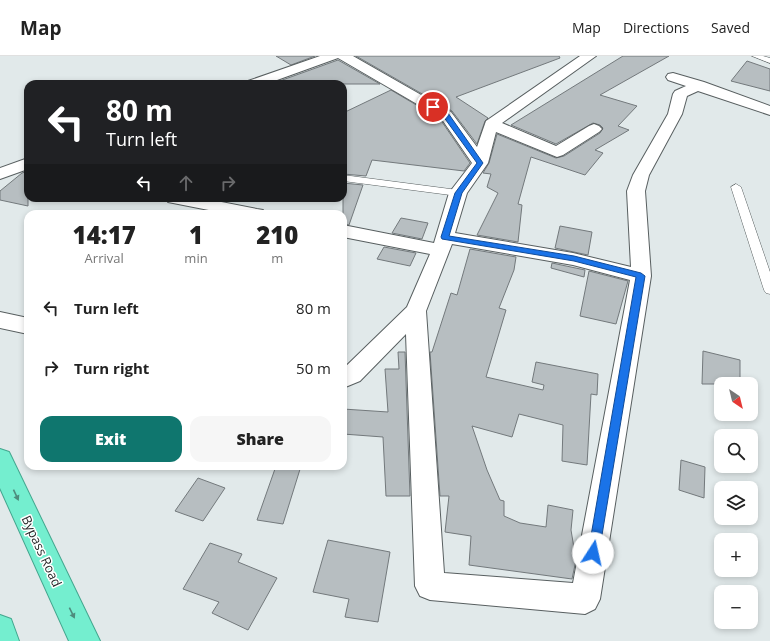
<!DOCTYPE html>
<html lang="en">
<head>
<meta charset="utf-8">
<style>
	:root { --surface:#fff; --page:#f6f6f6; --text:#222; --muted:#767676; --line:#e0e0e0; --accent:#0f766e }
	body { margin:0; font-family:"Open Sans",sans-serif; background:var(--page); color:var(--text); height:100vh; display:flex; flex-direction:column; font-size:15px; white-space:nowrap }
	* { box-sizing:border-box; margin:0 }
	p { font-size:13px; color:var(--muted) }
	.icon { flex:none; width:22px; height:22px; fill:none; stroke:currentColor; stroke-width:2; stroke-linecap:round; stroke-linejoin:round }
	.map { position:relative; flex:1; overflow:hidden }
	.side { position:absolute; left:24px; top:154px; width:323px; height:260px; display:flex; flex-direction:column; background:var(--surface); border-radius:12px; box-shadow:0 2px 6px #0003 }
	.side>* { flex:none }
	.banner { position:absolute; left:24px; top:24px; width:323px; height:122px; border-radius:12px; box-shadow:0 2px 6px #0003; background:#202124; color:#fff; overflow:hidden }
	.needle { width:26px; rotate:145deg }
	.controls { position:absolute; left:714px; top:321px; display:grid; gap:8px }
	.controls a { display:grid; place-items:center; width:44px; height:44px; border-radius:8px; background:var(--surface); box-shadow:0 2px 6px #0003; font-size:20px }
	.pin { position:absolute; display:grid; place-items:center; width:34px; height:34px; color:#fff; margin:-17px; border:2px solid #fff; border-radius:50%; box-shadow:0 1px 4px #0007 }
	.me { position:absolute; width:44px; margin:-22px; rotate:10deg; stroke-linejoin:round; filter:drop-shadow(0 0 3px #0008) }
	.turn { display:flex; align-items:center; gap:14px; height:84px; padding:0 16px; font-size:18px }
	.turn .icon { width:52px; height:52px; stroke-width:2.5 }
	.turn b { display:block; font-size:28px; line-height:34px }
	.lanes { display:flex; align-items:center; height:38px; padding:0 16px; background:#0003; justify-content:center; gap:20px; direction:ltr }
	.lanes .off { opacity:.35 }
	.eta { display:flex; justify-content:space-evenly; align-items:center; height:68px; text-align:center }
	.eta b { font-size:24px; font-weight:800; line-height:28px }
	.action { display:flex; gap:8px; margin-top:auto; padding:8px 16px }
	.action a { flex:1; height:46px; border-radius:12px; background:var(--accent); color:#fff; font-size:16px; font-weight:800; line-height:46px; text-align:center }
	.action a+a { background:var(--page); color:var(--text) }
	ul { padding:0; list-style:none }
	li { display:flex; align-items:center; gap:12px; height:60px; padding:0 16px }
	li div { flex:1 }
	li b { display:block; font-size:15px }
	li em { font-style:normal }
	header { display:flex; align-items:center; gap:24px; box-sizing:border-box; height:56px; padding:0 20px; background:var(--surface); border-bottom:1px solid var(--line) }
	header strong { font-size:19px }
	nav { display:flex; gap:22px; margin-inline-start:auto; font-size:14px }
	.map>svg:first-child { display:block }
	.building { fill:#b7bec1; stroke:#73797c }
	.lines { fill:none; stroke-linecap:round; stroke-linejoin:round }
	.service-casing { stroke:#585f60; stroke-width:1 }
	.minor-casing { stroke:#585f60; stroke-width:2 }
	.trunk-casing { stroke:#43a68e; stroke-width:2 }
	.service { fill:#fff; fill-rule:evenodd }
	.minor { fill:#fff; fill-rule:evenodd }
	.trunk { fill:#74eecf; fill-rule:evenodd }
	.oneway { fill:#4e8c7d }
	.route { fill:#1a73e8; stroke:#114b97 }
	.labels { text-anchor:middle; stroke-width:3; stroke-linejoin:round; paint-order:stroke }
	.near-street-label { font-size:13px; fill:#282b2b; stroke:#fff }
</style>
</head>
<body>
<header>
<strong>Map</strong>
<nav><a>Map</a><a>Directions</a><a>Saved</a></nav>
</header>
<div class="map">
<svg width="770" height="585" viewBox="0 0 770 585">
	<rect width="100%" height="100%" fill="#e1e9ea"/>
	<g class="building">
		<path d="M276,0H315L291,9Z"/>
		<path d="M356,0H559L560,2L456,41L488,62L485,65L477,88L452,55Z"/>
		<path d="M623,0H669L600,39L637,50L618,70L629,74L595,94L603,97L585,119L531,101L518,148L522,149L518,186L477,179L498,137L487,131L491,118L483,117L489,107L497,78L556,102L564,100L600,77L603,72L600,69L593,67L556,88L511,69Z"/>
		<path d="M338,4L380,28H274V27Z"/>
		<path d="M747,5L770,13V35L731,25Z"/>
		<path d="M391,34L440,63L470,107L464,115L372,104L366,120L343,118V57Z"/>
		<path d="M28,115V150L0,144V135L22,117Z"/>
		<path d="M343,127L363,129L349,169L343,168Z"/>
		<path d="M401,162L428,167L422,183L392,177Z"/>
		<path d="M560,170L592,176L588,199L555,192Z"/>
		<path d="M384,191L416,197L410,210L377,203Z"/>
		<path d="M470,193L516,201L514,214L499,252L506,254L486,321L543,334L544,329L532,326L536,306L598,318L597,339L591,338L587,409L562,405L563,369L519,358L512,381L472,370L487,414L500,444L504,445V460L520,467L546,471L548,449L573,454L571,474L576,504L572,523L469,509L471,480L445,476L449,440H440L430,296H432L451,237L457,239Z"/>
		<path d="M552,207L585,214L584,221L551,212Z"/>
		<path d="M589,215L628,225L616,268L580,260Z"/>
		<path d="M703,295L740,304V328H702Z"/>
		<path d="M398,296H405L410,440H386L383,381L343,378V353L388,356L385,313H399Z"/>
		<path d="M681,404L705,411L704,442L679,434Z"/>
		<path d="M276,410H301L283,468L257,464Z"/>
		<path d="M198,422L225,432L203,465L175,455Z"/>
		<path d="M328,484L390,496L378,566L345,561L349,543L313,536Z"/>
		<path d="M210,487L242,498L238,506L277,522L248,574L212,557L219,546L183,533Z"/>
	</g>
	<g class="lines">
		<g class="service-casing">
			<g id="service">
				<path d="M752,0H763L770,2V7Z"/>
				<path d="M343,119L458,134L463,137L458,140L343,125Z"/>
				<path d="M736,128L741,131L770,216V238L766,237L764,234L731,131Z"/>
			</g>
		</g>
		<g class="minor-casing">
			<g id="minor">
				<path d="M320,0H353L451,56L477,91L486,65L580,0H596L502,67L556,90L589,70L594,68L599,70L602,73L599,76L563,99L557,101L496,76L488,107L467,137L455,177L573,197L631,211L627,135L633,119L668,58L673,38L675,35L686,30L668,24L666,21L668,18L673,17L704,26L770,50V59L698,35L687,40L682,58L649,119L645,135L651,220L600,543L595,553L585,558L430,544L420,540L415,530L406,278L360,325L343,332V313L407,251L430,198L343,181V169L434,187L449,137L472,107L441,62L338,2L266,28H246L248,25ZM452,188L573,209L630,224L573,527L444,517L426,255Z"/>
				<path d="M28,102V113L0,123V112Z"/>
				<path d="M165,142H201L257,153L263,154L266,158H229L168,146Z"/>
				<path d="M0,256L28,262V278L0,272Z"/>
			</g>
		</g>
		<g class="trunk-casing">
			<g id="trunk">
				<path d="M0,393L9,396L100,585H69L0,432Z"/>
				<path d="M0,559L11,563L19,585H0Z"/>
			</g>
		</g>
		<use href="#service" class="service"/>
		<use href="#minor" class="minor"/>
		<use href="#trunk" class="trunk"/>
	</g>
	<defs><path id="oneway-solid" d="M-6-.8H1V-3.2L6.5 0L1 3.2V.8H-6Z"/></defs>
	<g class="oneway">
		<use href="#oneway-solid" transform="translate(16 439) rotate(65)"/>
		<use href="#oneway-solid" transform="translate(72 557) rotate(64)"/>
	</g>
	<path class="route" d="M431,50H435L448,57L483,107L462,137L449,180L574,200L641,217L645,220L599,497L598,501L593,502L589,501L588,497L636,221L574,205L442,183L441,181L455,137L477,107L443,60L431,53Z"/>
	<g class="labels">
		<g class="near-street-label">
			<text transform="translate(42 495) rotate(65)" y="5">Bypass Road</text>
		</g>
	</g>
</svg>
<div class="controls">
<a><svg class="needle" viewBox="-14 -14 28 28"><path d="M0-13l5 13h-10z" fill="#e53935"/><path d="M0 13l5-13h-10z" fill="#767676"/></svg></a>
<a><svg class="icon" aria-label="search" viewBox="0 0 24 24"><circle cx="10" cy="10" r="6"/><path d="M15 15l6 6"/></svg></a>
<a><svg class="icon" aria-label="layers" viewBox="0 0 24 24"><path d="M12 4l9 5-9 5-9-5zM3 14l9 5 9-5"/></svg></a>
<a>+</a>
<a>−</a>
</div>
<div class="pin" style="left:433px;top:51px;background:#d93025"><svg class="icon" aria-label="arrive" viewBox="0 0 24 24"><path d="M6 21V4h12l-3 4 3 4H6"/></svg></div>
<svg class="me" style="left:593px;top:497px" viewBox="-20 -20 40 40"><circle r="19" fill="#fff"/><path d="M0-13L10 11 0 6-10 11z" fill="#1a73e8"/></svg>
<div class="banner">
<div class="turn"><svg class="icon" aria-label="left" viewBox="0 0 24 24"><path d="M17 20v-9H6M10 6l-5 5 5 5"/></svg><div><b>80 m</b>Turn left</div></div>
<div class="lanes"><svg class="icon" aria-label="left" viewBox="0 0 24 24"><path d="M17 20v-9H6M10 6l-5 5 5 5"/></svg><svg class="icon off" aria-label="ahead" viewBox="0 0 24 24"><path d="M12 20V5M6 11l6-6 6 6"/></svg><svg class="icon off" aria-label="right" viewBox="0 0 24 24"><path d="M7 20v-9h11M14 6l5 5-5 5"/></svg></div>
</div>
<section class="side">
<div class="eta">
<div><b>14:17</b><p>Arrival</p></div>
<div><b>1</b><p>min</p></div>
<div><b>210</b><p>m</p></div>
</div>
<ul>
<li><svg class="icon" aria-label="left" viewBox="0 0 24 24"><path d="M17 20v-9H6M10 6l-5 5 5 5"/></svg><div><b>Turn left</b></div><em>80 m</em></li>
<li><svg class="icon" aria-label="right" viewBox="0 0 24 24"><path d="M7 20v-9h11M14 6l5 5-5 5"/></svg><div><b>Turn right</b></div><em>50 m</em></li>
</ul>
<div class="action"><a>Exit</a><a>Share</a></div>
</section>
</div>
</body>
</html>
